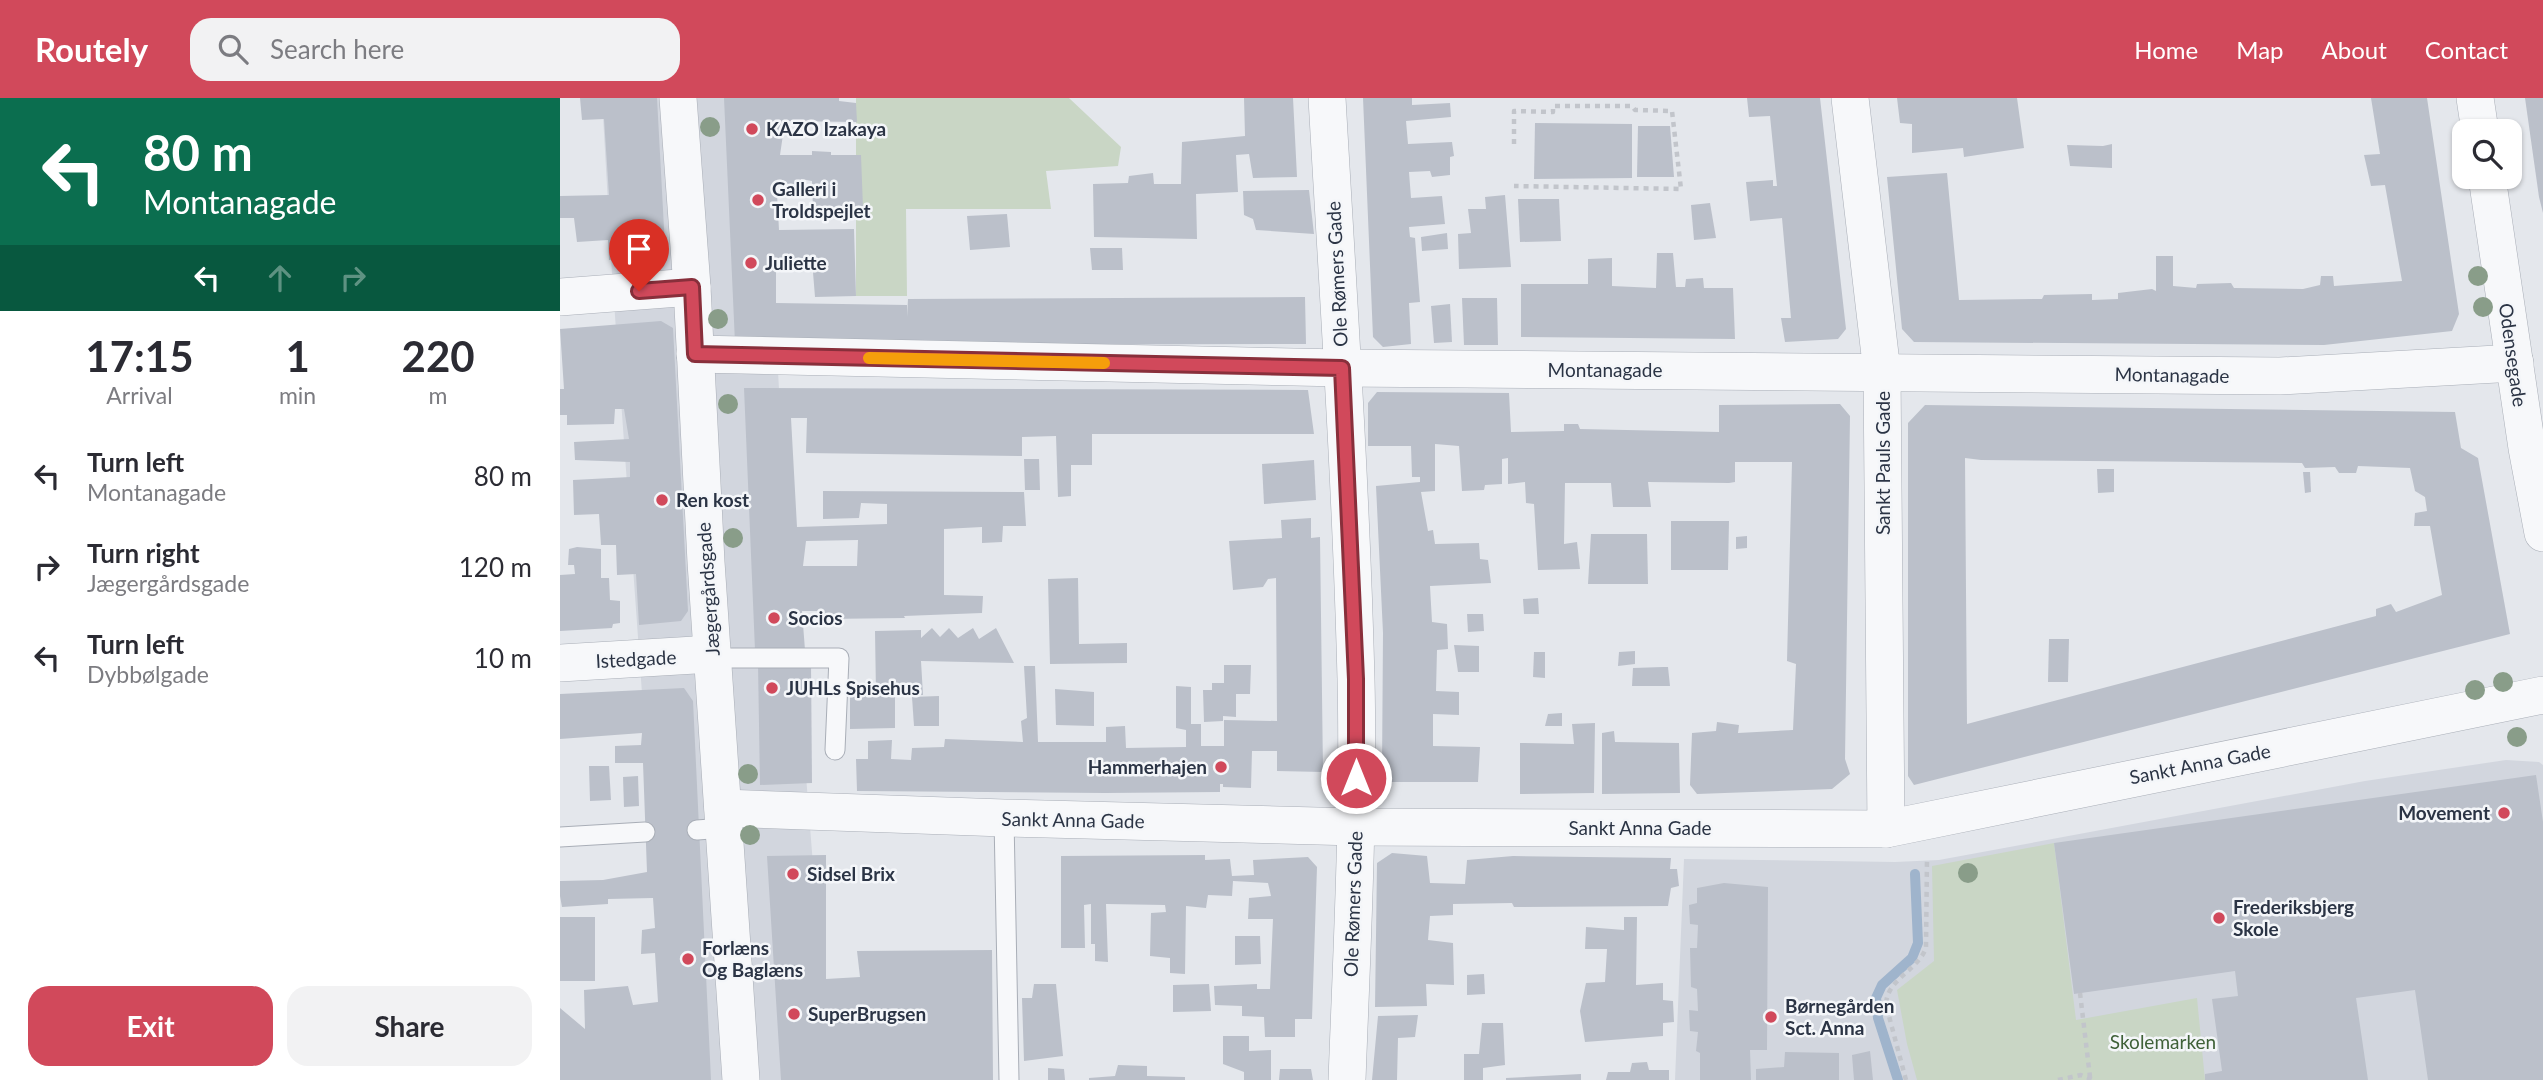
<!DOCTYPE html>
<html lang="en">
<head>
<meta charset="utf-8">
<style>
	:root { --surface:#fff; --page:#f2f2f3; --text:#2b2b33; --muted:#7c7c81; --accent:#d1495b }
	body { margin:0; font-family:Lato,sans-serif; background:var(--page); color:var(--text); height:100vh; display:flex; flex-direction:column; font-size:26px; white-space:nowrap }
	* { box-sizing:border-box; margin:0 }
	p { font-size:23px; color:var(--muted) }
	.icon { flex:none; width:38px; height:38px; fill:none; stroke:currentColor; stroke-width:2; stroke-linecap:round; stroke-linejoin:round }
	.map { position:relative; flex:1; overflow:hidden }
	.panel { display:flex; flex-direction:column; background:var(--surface); width:560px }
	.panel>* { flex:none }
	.hud { background:#0b6e4f; color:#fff; overflow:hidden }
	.tools { position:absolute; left:1892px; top:21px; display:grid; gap:14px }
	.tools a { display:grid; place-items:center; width:70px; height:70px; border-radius:14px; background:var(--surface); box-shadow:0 2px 5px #0004; font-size:35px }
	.pin { position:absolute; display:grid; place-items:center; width:60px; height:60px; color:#fff; margin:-72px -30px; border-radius:50% 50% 50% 0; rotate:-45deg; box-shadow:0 0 7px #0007 }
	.pin .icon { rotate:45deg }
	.me { position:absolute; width:77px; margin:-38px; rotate:0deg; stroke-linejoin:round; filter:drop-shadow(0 0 5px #0008) }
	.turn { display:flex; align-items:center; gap:24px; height:147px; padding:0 28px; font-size:32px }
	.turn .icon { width:91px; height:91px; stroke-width:2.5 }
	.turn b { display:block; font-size:49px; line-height:60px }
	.lanes { display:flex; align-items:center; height:66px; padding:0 28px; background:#0003; justify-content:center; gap:35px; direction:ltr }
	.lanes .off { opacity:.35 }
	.eta { display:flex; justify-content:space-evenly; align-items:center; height:119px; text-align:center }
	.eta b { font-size:42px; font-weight:700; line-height:49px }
	.cta { display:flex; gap:14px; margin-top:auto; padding:14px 28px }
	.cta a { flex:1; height:80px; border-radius:21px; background:var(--accent); color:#fff; font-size:28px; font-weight:700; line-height:80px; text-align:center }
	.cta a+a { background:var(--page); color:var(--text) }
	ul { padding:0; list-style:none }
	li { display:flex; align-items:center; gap:21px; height:91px; padding:0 28px }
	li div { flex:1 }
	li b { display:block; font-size:26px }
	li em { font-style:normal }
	header { display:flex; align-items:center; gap:42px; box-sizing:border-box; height:98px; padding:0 35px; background:var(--accent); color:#fff }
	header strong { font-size:33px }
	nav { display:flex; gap:38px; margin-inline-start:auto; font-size:24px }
	.search { width:490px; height:63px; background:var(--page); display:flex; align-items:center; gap:18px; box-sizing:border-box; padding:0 24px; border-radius:21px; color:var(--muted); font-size:26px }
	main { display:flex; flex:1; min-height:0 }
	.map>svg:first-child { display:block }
	.built { fill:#d2d6de }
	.green { fill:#c9d6c5 }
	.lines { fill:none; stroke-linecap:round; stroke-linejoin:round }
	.stream { stroke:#9fb4cc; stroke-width:10 }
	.building { fill:#bbc0ca; fill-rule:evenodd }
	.lane-casing { stroke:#a9aeb7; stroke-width:21 }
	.street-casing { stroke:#a9aeb7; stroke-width:38 }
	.path { stroke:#c2c5cb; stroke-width:4.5; stroke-dasharray:5 5; stroke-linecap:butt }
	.lane { stroke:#f7f8fa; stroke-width:19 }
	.street { stroke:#f7f8fa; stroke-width:37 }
	.tree { fill:#899d89 }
	.route-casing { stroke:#882f3b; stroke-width:18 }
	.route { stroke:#d1495b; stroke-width:12 }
	.slow { stroke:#f59e0b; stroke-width:12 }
	.poi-dot { fill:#d1495b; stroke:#f4f6f9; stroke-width:2.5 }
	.labels { text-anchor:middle; stroke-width:5; stroke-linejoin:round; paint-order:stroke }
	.poi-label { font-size:19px; font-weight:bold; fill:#2b3445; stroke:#f4f6f9; text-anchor:start }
	.street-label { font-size:19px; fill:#2b3445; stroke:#f4f6f9 }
	.park-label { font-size:19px; fill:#3f6138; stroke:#f4f6f9 }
</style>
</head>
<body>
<header>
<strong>Routely</strong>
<div class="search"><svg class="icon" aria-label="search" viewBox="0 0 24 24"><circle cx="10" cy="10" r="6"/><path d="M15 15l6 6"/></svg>Search here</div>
<nav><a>Home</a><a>Map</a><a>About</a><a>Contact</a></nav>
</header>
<main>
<section class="panel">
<div class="hud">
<div class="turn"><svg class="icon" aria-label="left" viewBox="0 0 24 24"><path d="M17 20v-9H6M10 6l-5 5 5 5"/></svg><div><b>80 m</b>Montanagade</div></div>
<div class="lanes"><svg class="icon" aria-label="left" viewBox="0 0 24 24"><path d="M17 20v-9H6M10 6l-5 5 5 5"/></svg><svg class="icon off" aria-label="ahead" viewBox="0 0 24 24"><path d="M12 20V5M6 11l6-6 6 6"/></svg><svg class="icon off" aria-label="right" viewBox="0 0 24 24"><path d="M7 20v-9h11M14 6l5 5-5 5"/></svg></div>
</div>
<div class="eta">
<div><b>17:15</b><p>Arrival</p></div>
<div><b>1</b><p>min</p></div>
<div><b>220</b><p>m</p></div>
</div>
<ul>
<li><svg class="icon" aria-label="left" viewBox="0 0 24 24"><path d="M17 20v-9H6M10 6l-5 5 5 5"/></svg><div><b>Turn left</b><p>Montanagade</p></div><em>80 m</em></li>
<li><svg class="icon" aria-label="right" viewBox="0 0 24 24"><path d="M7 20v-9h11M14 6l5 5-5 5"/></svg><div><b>Turn right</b><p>Jægergårdsgade</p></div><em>120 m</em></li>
<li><svg class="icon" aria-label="left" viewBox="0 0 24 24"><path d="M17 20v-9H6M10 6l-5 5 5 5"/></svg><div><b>Turn left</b><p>Dybbølgade</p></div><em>10 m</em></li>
</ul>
<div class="cta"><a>Exit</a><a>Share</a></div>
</section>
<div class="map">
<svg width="1983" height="982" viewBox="0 0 1983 982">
	<rect width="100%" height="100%" fill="#e4e7ec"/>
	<g class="built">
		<path d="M42,0H203L227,437L270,982H107L89,693L52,176Z"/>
		<path d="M1946,662L1979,664L1983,667V982H1115L1124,761L1335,764L1379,762L1805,683Z"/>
	</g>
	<g class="green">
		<path d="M296,0H509L561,49L558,68L486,73L491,111H346L347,198H296Z"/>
		<path d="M1494,745L1516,922L1637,900L1645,982H1357L1347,946L1337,892L1374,863L1372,768Z"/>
	</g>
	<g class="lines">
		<path class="stream" d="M1338,982L1318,920L1316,900L1322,887L1352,860L1358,845L1355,776"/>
	</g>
	<g class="building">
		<path d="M20,0H97L105,149L98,158L49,162L48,142L17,144L14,120H0V98L49,97L44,21L22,22Z"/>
		<path d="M164,0H279V3L296,5L297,24L225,23L220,57H252V53L271,54V57H301L303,110L253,112L252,83L241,81V94L217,96L219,132L294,131L296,198L255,199L252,162L216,164V205L347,207V219L348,201L745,199L746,246L348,247L175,245Z"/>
		<path d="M684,0H733L737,79L693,80L689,56L676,57L678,94L636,96L637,141L534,139L533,86L568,85L569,78L593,75L594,86H621L622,44L685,38Z"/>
		<path d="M803,0H852V7L890,5L891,19L846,23L848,46L892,44L894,58L890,59V77L872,79L870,73L849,74L851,100L882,98L885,126L849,129L850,139L855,140L860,204L849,205L851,246L823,249L813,239Z"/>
		<path d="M1187,0H1260L1286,231L1278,241L1225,244L1221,220H1231L1222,120L1190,123L1186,84L1213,82V88H1217L1210,18L1189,19Z"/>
		<path d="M1337,0H1457L1464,50L1404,59L1403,50L1352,55V26L1340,25Z"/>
		<path d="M1811,0H1867L1899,216L1892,233L1764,247L1354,244L1342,231L1327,79L1387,75L1399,202L1482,201L1484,197L1532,196V202L1558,201V195L1592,191L1596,193V158H1613V188L1636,190L1637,186L1671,185L1674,190L1743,191L1760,187L1761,178H1773L1774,188L1842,183L1825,87L1811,88L1804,57L1820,56Z"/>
		<path d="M1965,0H1983V115L1979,99Z"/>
		<path d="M975,25L1072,26V80L974,81Z"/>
		<path d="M1078,28H1110L1114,79H1077Z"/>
		<path d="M1552,46V70L1510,68L1507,47L1543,48Z"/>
		<path d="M749,92L754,136L696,132L693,121L684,117L683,93Z"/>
		<path d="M945,97L951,169L899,171L898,136L911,135L908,111H926L925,99Z"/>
		<path d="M958,101H999L1001,143L960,144Z"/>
		<path d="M1150,105L1156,140L1134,142L1131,107Z"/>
		<path d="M447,116L450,149L410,152L407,118Z"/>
		<path d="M887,135L888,151L862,153L861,139Z"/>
		<path d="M530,150H562L563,172H532Z"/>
		<path d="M1097,155H1113L1116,189H1125L1126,181L1143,180L1144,190H1173L1175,241L961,239V186H1028V161L1052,160V188L1096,190Z"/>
		<path d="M902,200H937L938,247H904Z"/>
		<path d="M890,206L892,244L874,245L871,208Z"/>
		<path d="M101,223L113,230L128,513L121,523L79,527L76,476L57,477L56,447H41L39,416L14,417L13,382L70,379V364L15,362L14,344L69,341L64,311H55L54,326L7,327V317H0V291H4L0,231Z"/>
		<path d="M184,290L748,292L754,336H532V367H511V398L498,399L496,338L462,339V358L246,355L247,320H231L237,429L327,426V406L301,405L299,420L263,421V393L464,394L466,428H443L442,444L422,445V429L384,431V497L423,498L422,515L344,518L345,520L264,521V513H242L245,552H195ZM298,442L297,468H243L246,443Z"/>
		<path d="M817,294L949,295L951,334L1004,333V326H1018L1020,331L1159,334V307L1280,306L1290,318L1285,661L1290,676L1272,691L1137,696L1130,687L1132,635L1156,633L1157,624L1179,627L1178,635L1233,632L1236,566L1227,563L1232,364H1175V384L1169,385L1088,384L1091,409H1053L1051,385H1005L1004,446L1017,444L1020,471L978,472L974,406L966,405L965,384L948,386V360L942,361V386L925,387L924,392L902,393L899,348L875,346V393L861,394L868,433L873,432L875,446L919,445L920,461L928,462L931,485L870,488L872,524L887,526L888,551L877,552L876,593L899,594V617L873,616V648L920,649L918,684H825L822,674L823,535L816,388L860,384V379H852L851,348H808V305Z"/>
		<path d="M1365,307L1895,314L1901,350L1918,360L1950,536L1354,687L1348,678V325ZM1405,360L1421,362L1742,365L1745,370L1775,369L1779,375H1796L1798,368L1850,370L1855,393L1865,399L1867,413L1855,415L1854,428H1870L1882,497L1836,514L1831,506L1816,511V518L1407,626Z"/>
		<path d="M464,361H479L480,392H465Z"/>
		<path d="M754,362L756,402L704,406L702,366Z"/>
		<path d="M1537,371H1554V394L1538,395Z"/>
		<path d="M1743,374H1750L1751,394L1745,395Z"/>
		<path d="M751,420V440L760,439L763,674L717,673V653H692L691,690L663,689V686H660V694L545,695L297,693L296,661H308V643L332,642L331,661L351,662L352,650L384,649L385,641L463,644L461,623L467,620L464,568H475L478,644H546V629L565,628L566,650L626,649V632L616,630V588L631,589V626H641V648H664V622L717,623L716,480L708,481L703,489L673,492L669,443L722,440L721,422Z"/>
		<path d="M1111,423H1169L1168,472H1111Z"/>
		<path d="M1031,436H1087L1088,486H1028Z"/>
		<path d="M1187,438V450L1176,451V439Z"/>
		<path d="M17,449L41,451V480H49L50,502L60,503V525L53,526L52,530L0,533V477L15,476L14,467H8L9,451Z"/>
		<path d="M518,480L519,546L567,545V565L490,566L488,481Z"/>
		<path d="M978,500L979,516H964L963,501Z"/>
		<path d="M907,516H923L924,533L908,534Z"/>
		<path d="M372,530L380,539L389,530L398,540L413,530L419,541L436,530L454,565L361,563L363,597L335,596V630L290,631V599L316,596L315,533L361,532V540Z"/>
		<path d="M1489,541H1509L1508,584H1488Z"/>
		<path d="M894,547L919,548V574H898Z"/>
		<path d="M1075,553V566L1058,568L1059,554Z"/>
		<path d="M974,554H985V580L973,579Z"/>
		<path d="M198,565H251L252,685L200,687Z"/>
		<path d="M664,567H691L690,596H676V619L663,618V623L644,624L643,592H652V585H664Z"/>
		<path d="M1103,569H1108L1110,588H1072L1073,570Z"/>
		<path d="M124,590L133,603L151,982H0V910L25,931L24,892L68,888L73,907L98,904L95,855L81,856L82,832L95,830L93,800L48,801V806L2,809L0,798V783L43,782L87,774L83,665H55V648L81,647L82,635L0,641V596Z"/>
		<path d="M495,591L534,594V628L496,627Z"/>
		<path d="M379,598V628H354L352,599Z"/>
		<path d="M1002,615V628H985L988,616Z"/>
		<path d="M1035,625L1034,695L960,696V645L1014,646L1012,626Z"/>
		<path d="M1054,633L1055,644L1119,645L1120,695L1042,696V635Z"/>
		<path d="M29,668H49L51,702L30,703Z"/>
		<path d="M1976,677L1983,724V982H1868L1855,892L1796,900L1808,982H1645V976L1662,973L1652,901L1678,898L1675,873L1514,896L1494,745Z"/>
		<path d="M78,678L79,708L64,709L63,679Z"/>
		<path d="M832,755L867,758L870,785L905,786L907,762L953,758L1111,760L1110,771H1117L1119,788L1111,790L1108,808L954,809L952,805L893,806V817L870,818L868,842L893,845L894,887L866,886L867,908L815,909L817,765Z"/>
		<path d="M266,757V881L300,879L297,853L432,852L433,982H221L207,758Z"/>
		<path d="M645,757V762L670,761L672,778L694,777L693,762L748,759L757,769L752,921H735V939H705L704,919L682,918V908L655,907L654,888L697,886V891H710L713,821H688L689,800L711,798L708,785L673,783L672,798L648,797L646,810L626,808L625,876L610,875V860L590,858L591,815L606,814L605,807L546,806L548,864L535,863V846H531V806L524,807L525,850H501V758Z"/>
		<path d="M1164,785L1208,789L1207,952H1190L1191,982H1140V955L1136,953L1138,934L1130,933L1129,912L1138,913L1137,891L1131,889L1130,850H1137L1138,827L1130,826L1129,807L1137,805V790Z"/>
		<rect x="0" y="819" width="35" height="64"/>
		<path d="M1064,819H1077L1076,887L1103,885V902L1113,903L1114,924L1103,925V938L1025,944L1020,913L1026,885L1045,884L1047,851H1025L1026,829L1064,832Z"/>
		<path d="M675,838H700L701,866L675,867Z"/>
		<path d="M924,876L925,896L907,897V877Z"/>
		<path d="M474,886H496L503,958L464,963L462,900H472Z"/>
		<path d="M649,886L651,913L613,914V887Z"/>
		<path d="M858,917L855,939L838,940L837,982H812L818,918Z"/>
		<path d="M922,925H943L945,967L923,970V982H904V956H919Z"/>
		<path d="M663,938H689V953L711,952V982H684V974L663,966Z"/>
		<path d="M1310,953L1313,982H1294L1292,957Z"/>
		<path d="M1225,954L1279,955V982H1196V971L1224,969Z"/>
		<path d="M1087,964L1089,972H1109V982H1046L1048,974H1070L1072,965Z"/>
		<path d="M558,967L587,968V978L625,979V982H529V980L555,978Z"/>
		<path d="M488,970L504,971L505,982H488Z"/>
		<path d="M720,971H751L753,982H719Z"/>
		<path d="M1021,976V982H946V980Z"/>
	</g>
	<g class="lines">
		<g class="lane-casing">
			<g id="lane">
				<path d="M152,560H279L275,652"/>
				<path d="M444,720L449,982"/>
				<path d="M137,732L164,730"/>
				<path d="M0,739L85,734"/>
			</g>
		</g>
		<g class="street-casing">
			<g id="street">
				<path d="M118,0L132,189L146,464L181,982"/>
				<path d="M767,0C778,193 791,387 796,581C799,714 792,848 787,982"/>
				<path d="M1290,0L1322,274L1326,731"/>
				<path d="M1915,0L1920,33"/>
				<path d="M1927,79L1967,350L1983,435"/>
				<path d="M0,199L132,189"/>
				<path d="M135,256L782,270L1720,278L1955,265"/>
				<path d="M0,565L152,556"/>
				<path d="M163,710L444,720L796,729L1326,731L1983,597"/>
			</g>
		</g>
		<g class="path">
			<path d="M954,46V13L993,14V8H1072L1075,12L1112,13L1121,91L954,88"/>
			<path d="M1520,895L1530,979"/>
			<path d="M1346,982L1326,907C1326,882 1358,872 1366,850L1367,759"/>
			<path d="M1498,982L1521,977L1534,982"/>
		</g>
		<use href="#lane" class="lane"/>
		<use href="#street" class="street"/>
	</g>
	<g class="tree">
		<circle cx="150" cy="29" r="10"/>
		<circle cx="1918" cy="178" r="10"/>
		<circle cx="1923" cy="209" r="10"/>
		<circle cx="158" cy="221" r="10"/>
		<circle cx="168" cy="306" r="10"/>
		<circle cx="173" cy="440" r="10"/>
		<circle cx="1943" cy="584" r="10"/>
		<circle cx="1915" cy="592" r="10"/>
		<circle cx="1957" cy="639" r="10"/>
		<circle cx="188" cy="676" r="10"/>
		<circle cx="190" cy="737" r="10"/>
		<circle cx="1408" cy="775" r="10"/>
	</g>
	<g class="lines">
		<g class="route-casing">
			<path id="route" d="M79,193L132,189L135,256L782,270L796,581V680"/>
		</g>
		<use href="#route" class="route"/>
		<path class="slow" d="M309,260L544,265"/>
	</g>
	<g class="poi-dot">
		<circle cx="192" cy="31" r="7"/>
		<circle cx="198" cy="102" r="7"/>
		<circle cx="191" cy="165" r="7"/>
		<circle cx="102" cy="402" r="7"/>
		<circle cx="214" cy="520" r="7"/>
		<circle cx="212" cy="590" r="7"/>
		<circle cx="661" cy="669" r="7"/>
		<circle cx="1944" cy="715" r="7"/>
		<circle cx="233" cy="776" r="7"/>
		<circle cx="1659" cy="820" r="7"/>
		<circle cx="128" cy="861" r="7"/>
		<circle cx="234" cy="916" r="7"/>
		<circle cx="1211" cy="919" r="7"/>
	</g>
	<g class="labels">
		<g class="poi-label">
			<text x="206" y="38">KAZO Izakaya</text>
			<text x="212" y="98">Galleri i<tspan x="212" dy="22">Troldspejlet</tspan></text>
			<text x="205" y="172">Juliette</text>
			<text x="116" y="409">Ren kost</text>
			<text x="228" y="527">Socios</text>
			<text x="226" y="597">JUHLs Spisehus</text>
			<text x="647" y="676" text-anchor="end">Hammerhajen</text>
			<text x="1930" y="722" text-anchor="end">Movement</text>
			<text x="247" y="783">Sidsel Brix</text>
			<text x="1673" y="816">Frederiksbjerg<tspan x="1673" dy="22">Skole</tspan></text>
			<text x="142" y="857">Forlæns<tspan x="142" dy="22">Og Baglæns</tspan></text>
			<text x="1225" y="915">Børnegården<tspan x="1225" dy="22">Sct. Anna</tspan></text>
			<text x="248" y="923">SuperBrugsen</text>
		</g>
		<g class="street-label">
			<text transform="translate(777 176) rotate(-93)" y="7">Ole Rømers Gade</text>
			<text transform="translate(1953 257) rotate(82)" y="7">Odensegade</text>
			<text x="1045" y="279">Montanagade</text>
			<text transform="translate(1612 277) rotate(1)" y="7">Montanagade</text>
			<text transform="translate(1323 365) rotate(-90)" y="7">Sankt Pauls Gade</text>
			<text transform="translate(148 491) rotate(-94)" y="7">Jægergårdsgade</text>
			<text transform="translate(76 561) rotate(-3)" y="7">Istedgade</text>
			<text transform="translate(1640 666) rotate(-11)" y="7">Sankt Anna Gade</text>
			<text transform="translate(513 722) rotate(1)" y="7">Sankt Anna Gade</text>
			<text x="1080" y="737">Sankt Anna Gade</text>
			<text transform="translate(793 806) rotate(-88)" y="7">Ole Rømers Gade</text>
		</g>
		<g class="park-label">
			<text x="1603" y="951">Skolemarken</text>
		</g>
	</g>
</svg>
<div class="tools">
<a><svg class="icon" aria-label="search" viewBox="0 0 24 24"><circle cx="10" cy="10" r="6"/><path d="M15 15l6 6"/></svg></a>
</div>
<div class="pin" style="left:79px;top:193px;background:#d93025"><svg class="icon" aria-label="arrive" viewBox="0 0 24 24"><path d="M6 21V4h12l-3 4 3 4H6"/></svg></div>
<svg class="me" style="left:796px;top:680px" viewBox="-20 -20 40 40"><circle r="17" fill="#d1495b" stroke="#fff" stroke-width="3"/><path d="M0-11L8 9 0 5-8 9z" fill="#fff"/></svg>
</div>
</main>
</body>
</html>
